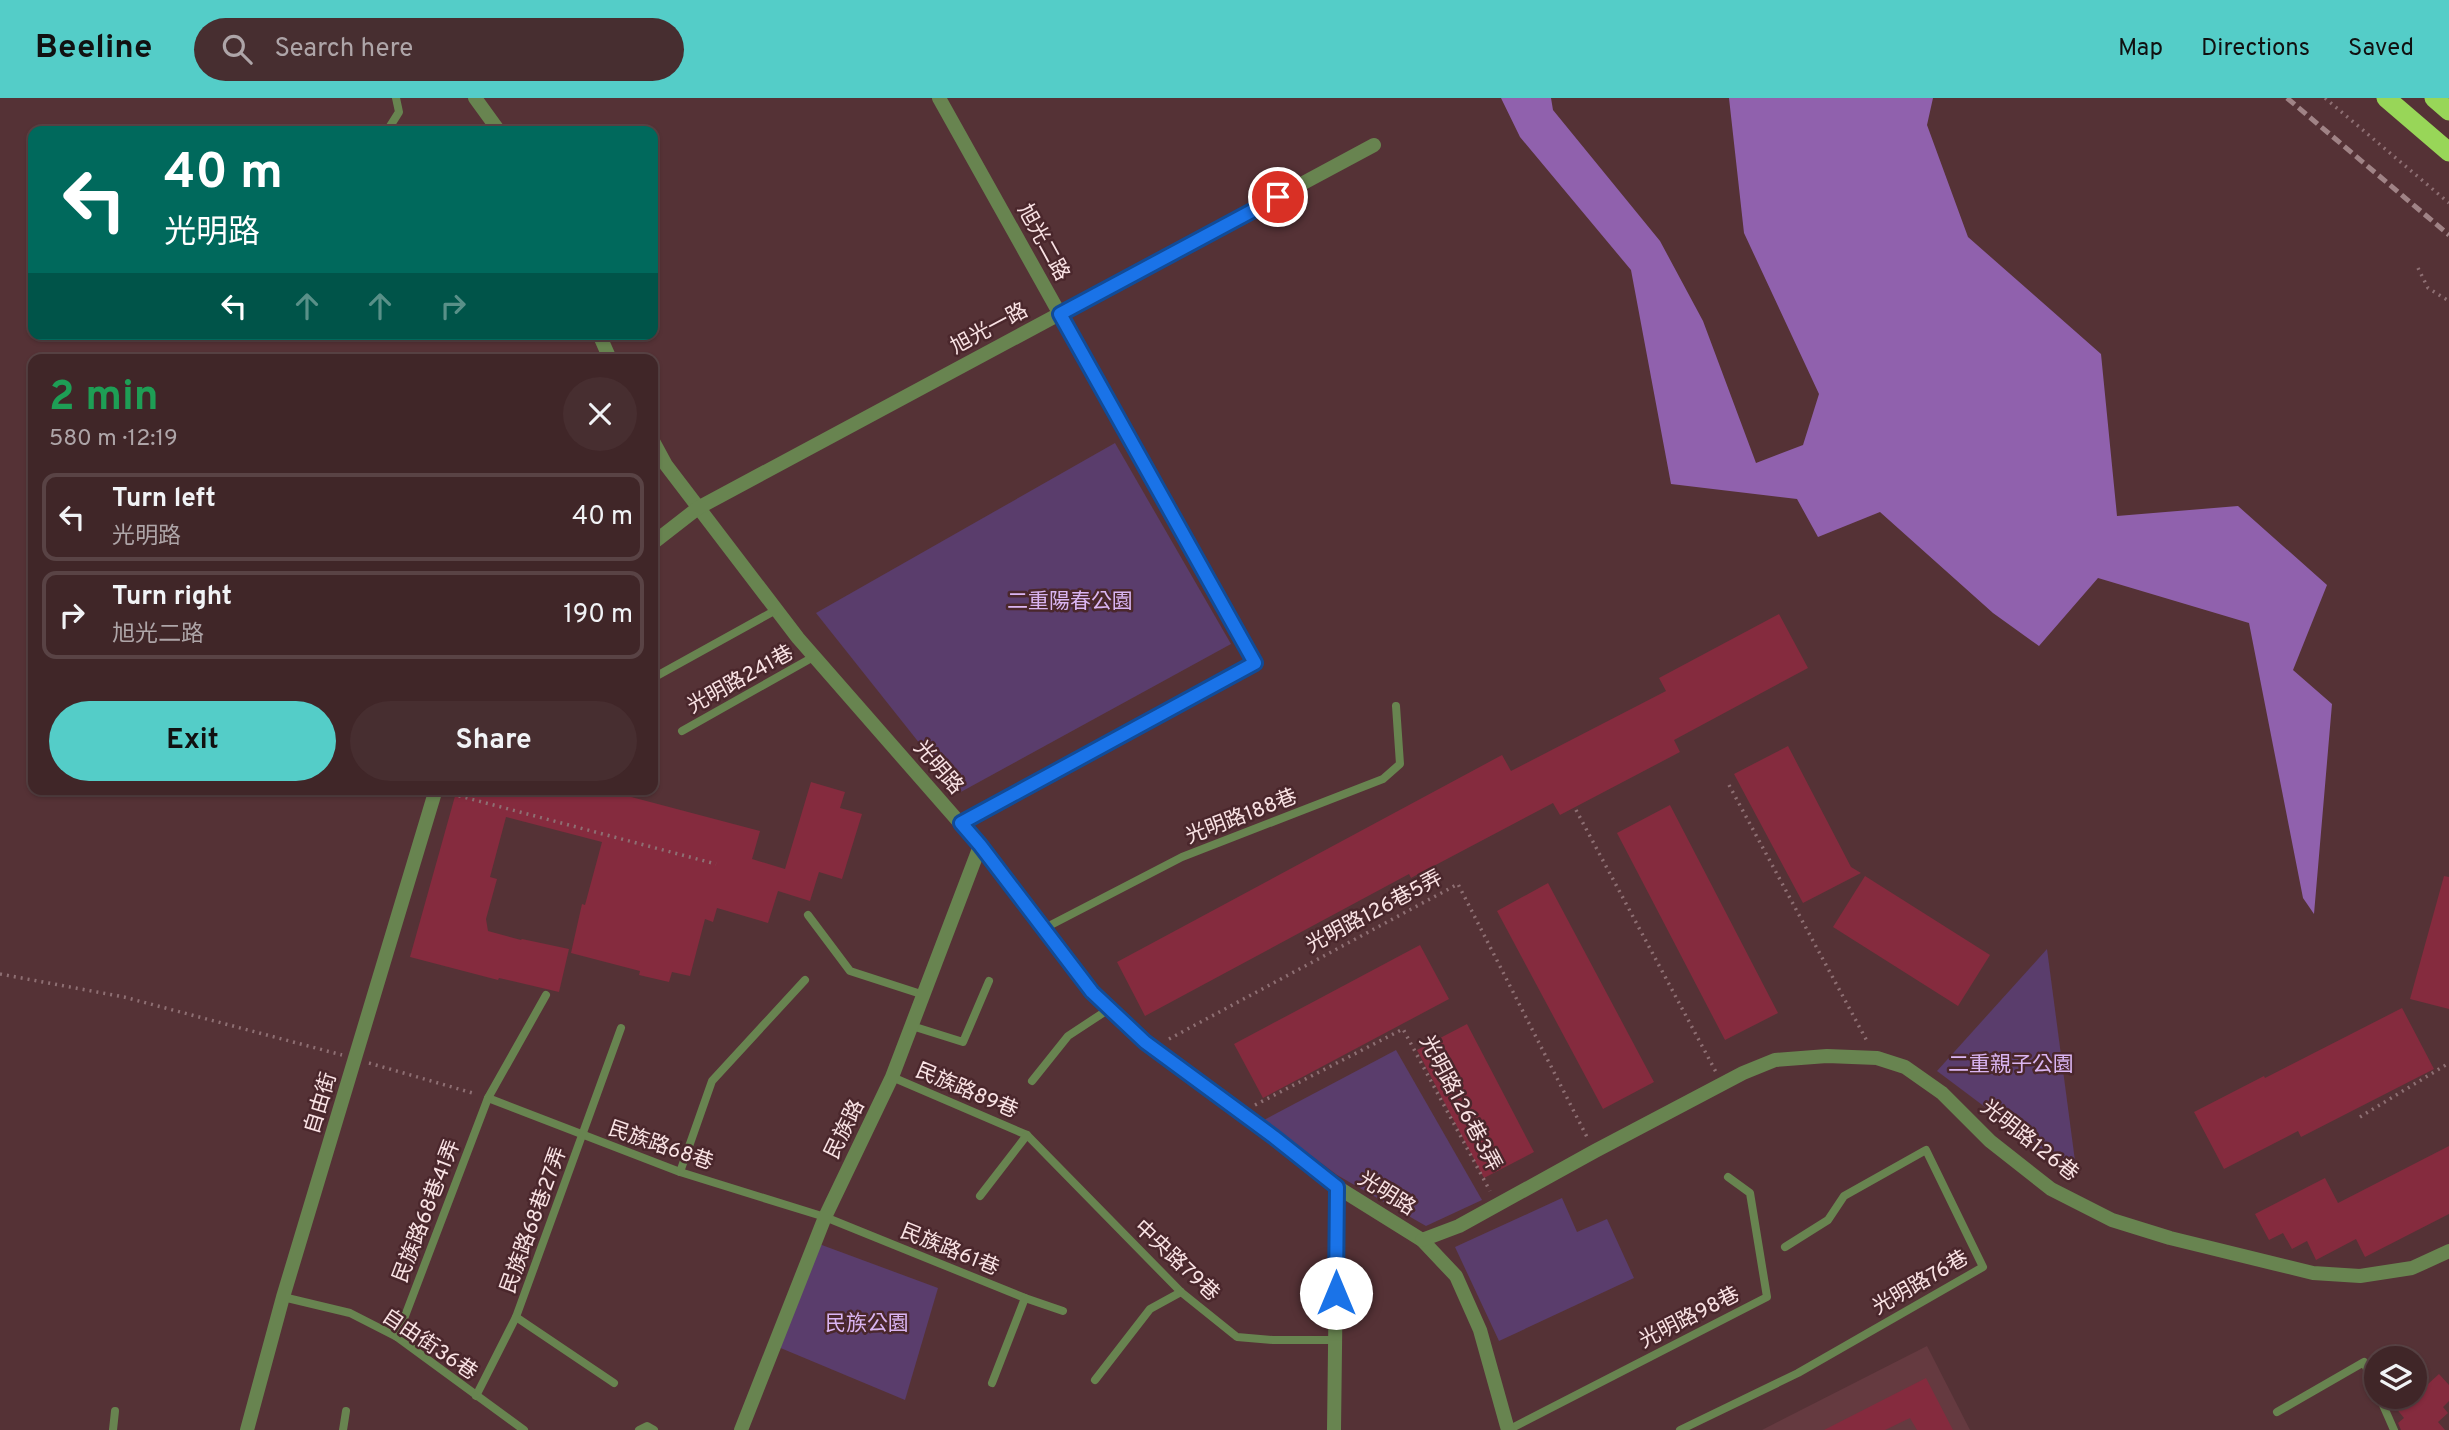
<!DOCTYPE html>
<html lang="en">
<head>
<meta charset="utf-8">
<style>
	:root { --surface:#402628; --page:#472e30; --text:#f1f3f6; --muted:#aea5a8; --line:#594345; --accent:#54cdc8 }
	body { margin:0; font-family:Overpass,"Noto Sans TC",sans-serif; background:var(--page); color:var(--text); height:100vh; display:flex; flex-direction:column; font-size:26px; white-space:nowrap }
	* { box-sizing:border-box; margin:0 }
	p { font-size:23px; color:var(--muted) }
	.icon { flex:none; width:38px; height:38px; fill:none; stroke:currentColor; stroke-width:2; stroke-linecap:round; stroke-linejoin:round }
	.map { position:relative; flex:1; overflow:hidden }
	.details { position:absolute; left:28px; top:256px; width:630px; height:441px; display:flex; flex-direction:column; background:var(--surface); border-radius:14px; box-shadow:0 2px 5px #0004,0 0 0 2px var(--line) }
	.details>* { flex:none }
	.banner { position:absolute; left:28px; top:28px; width:630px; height:214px; border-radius:14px; box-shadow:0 2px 5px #0004,0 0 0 2px var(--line); background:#00695c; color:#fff; overflow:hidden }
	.controls { position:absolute; left:2364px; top:1248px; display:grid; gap:14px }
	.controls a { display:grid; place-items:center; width:63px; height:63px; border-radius:50%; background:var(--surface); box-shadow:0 2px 5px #0004,0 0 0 2px var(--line); font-size:35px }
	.pin { position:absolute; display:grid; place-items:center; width:60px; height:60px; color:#fff; margin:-30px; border:4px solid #fff; border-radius:50%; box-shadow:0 2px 7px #0007 }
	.me { position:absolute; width:77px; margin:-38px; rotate:0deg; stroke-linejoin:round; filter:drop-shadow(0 0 5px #0008) }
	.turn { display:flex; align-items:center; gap:24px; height:147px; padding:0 21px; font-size:32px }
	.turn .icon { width:91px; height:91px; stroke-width:2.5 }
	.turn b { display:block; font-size:49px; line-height:60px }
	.lanes { display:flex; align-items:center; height:66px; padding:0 21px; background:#0003; justify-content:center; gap:35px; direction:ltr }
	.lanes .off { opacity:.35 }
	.round { display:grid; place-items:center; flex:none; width:74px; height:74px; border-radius:37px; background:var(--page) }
	.summary { display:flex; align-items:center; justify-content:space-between; height:119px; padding:0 21px }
	h1 { font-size:42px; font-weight:700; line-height:52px; color:#1e9e55 }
	.cta { display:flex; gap:14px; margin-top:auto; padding:14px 21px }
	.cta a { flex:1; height:80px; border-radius:42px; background:var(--accent); color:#111; font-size:28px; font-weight:700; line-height:80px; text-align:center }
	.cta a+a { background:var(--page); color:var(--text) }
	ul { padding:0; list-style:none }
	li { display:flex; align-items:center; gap:21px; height:88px; margin:0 14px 10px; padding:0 7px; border:4px solid var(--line); border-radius:14px }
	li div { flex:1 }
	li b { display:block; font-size:26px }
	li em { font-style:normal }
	header { display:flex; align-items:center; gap:42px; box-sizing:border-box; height:98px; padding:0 35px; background:var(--accent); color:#111 }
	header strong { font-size:33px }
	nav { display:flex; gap:38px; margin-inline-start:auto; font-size:24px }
	.search { width:490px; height:63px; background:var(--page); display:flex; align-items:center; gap:18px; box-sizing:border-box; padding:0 24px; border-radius:38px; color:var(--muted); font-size:26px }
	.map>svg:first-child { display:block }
	.built { fill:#653a40 }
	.green { fill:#5a3d6c }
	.forest { fill:#9061ad }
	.building { fill:#852b3e }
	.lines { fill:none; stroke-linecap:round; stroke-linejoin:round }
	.path { stroke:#8e6f73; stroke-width:3.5; stroke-dasharray:2 5; stroke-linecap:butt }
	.service { stroke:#688450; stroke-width:8 }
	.minor { stroke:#688450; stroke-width:14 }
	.trunk { stroke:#98d658; stroke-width:19 }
	.rail { stroke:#a08386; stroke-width:5; stroke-dasharray:10 5; stroke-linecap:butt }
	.route-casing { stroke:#114b97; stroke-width:18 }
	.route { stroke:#1a73e8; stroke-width:12 }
	.labels { text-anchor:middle; stroke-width:5; stroke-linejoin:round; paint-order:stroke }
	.street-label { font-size:21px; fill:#f9e2e4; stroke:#4a272c }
	.park-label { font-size:21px; fill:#dab5f2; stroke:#4a272c }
</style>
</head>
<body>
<header>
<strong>Beeline</strong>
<div class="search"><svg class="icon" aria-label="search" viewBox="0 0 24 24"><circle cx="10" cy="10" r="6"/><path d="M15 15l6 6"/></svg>Search here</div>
<nav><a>Map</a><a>Directions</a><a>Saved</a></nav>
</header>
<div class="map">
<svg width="2449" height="1332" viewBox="0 0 2449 1332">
	<rect width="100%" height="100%" fill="#553236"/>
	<path class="built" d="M1927,1248L1970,1332H1762Z"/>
	<g class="green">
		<path d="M1115,345L1231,546L959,695L816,515Z"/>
		<path d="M2047,851L2077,1078L1937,973Z"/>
		<path d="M1396,952L1482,1102L1426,1128L1337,1077L1264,1022Z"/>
		<path d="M1562,1100L1577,1134L1607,1121L1634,1180L1499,1243L1455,1149Z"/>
		<path d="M811,1143L938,1190L905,1302L771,1246Z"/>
	</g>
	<path class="forest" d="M1501,0H1551L1553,12L1660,143L1703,223L1756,365L1803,347L1819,296L1744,135L1729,0H1933L1927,27L1968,139L2101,256L2117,418L2238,408L2327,487L2293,572L2332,606L2314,816L2303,800L2249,525L2098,480L2039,548L1993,515L1880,414L1818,439L1797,401L1671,386L1631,172L1520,39Z"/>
	<g class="building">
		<path d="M1779,516L1808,570L1674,642L1680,654L1560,717L1553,705L1411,780L1409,776L1145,918L1117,864L1502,657L1511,673L1666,593L1659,580Z"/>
		<path d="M1788,648L1851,769L1861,775L1803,805L1734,676Z"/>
		<path d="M811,684L845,694L840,710L862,716L842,781L819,774L810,803L778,793L768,825L717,810L713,824L705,821L690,878L672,874L669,884L639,877L640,873L571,855L582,806L585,807L602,744L506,719L490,779L497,781L486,821L488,833L521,842L522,841L569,851L559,894L499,880L498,882L410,859L457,691H601L760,733L752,761L785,771Z"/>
		<path d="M1670,707L1778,915L1725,942L1617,735Z"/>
		<path d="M1865,778L1990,857L1958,908L1833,829Z"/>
		<path d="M2444,778L2449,779V911L2410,901Z"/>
		<path d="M1548,785L1654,984L1603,1011L1497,813Z"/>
		<path d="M1420,847L1449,901L1263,1000L1234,946Z"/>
		<path d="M2402,910L2434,971L2301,1039L2298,1033L2224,1071L2194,1014L2264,978L2265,980Z"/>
		<path d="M1467,926L1534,1054L1484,1080L1417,952Z"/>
		<path d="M2449,1048V1116L2365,1159L2356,1141L2316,1162L2307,1143L2292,1151L2283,1135L2269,1142L2255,1116L2325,1080L2338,1105Z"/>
		<path d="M2439,1276L2449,1287V1303L2443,1309L2448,1315L2438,1324L2445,1332H2401L2398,1325L2404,1320L2386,1298H2415Z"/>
		<path d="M1926,1280L1953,1332H1917L1910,1320L1885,1332H1824Z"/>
	</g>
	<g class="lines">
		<g class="path">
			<path d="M2325,0L2449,105"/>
			<path d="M2418,170L2428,190L2449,203"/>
			<path d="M1729,687L1867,943"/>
			<path d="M452,696L716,766"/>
			<path d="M1576,712L1716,974"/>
			<path d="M0,876L124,899L342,957"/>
			<path d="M1169,941L1458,786L1587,1039"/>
			<path d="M369,965L476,996"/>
			<path d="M1255,1007L1403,931L1490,1093"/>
			<path d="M2360,1019L2449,965"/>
		</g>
		<g class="service">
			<path d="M387,33L399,14L396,0"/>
			<path d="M653,580L776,512"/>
			<path d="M682,633L815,558"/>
			<path d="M808,817L850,873L924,897"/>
			<path d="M1043,831L1182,759L1383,681L1400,666L1396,608"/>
			<path d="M912,928L963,944L989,883"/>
			<path d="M892,979L1027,1037L1181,1194L1237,1239L1273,1242H1336"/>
			<path d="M1032,983L1068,938L1109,911"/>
			<path d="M488,1000L680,1074L825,1119L1025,1200L1063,1213"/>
			<path d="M680,1074L712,983L805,882"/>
			<path d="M980,1098L1027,1037"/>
			<path d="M283,1199L350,1215L397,1239L524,1332"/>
			<path d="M516,1219L614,1285"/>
			<path d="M397,1239L488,1000L546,897"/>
			<path d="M1095,1282L1150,1211L1181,1194"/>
			<path d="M992,1285L1025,1200"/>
			<path d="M476,1298L516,1219L621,930"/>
			<path d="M2379,1298L2394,1332"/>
			<path d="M2277,1314L2364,1264L2376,1293"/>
			<path d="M113,1332L115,1313"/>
			<path d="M343,1332L346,1313"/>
			<path d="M639,1332L647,1328L654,1332"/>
			<path d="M1508,1332L1767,1199L1750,1095L1728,1079"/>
			<path d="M1680,1332L1798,1275L1983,1169L1926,1052L1844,1098L1828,1122L1785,1149"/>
		</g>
		<g class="minor">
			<path d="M475,0L499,33"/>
			<path d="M939,0L1255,565L961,725"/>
			<path d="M599,236L610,261"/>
			<path d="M653,343L666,367L798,540L980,748L1092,894L1145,944L1274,1039L1337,1089L1422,1142L1456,1178L1480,1232L1508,1332"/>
			<path d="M653,445L698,410L1374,47"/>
			<path d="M1422,1142L1459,1128L1595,1053L1743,975L1775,962L1827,958L1877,960L1905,969L1942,995L1990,1043L2051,1091L2112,1122L2170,1140L2313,1175L2360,1178L2412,1170L2449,1153"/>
			<path d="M247,1332L283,1199L436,691"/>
			<path d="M741,1332L825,1119L892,979L980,748"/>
			<path d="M1334,1332L1337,1089"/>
		</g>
		<g class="trunk">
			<path d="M2386,0L2449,54"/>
			<path d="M2434,0L2449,13"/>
		</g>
		<path class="rail" d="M2287,0L2449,137"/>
	</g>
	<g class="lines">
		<g class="route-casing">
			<path id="route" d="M1278,99L1060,216L1255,565L961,725L980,747L1092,894L1145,944L1274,1039L1337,1089L1336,1195"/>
		</g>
		<use href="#route" class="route"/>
	</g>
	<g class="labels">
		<g class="street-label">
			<text transform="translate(1044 144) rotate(61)" y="7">旭光二路</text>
			<text transform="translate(989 230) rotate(-28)" y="7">旭光一路</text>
			<text transform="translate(740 581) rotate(-29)" y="7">光明路241巷</text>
			<text transform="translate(939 669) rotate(49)" y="7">光明路</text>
			<text transform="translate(1241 718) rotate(-21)" y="7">光明路188巷</text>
			<text transform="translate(1374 813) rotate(-28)" y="7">光明路126巷5弄</text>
			<text transform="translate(967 992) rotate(23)" y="7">民族路89巷</text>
			<text transform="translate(320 1005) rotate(-73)" y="7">自由街</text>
			<text transform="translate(1461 1005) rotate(62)" y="7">光明路126巷3弄</text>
			<text transform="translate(844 1031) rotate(-64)" y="7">民族路</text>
			<text transform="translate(2030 1042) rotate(38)" y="7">光明路126巷</text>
			<text transform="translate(661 1047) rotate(19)" y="7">民族路68巷</text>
			<text transform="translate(1387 1095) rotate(32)" y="7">光明路</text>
			<text transform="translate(426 1113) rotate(-69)" y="7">民族路68巷41弄</text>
			<text transform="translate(533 1122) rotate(-70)" y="7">民族路68巷27弄</text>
			<text transform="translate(950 1151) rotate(22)" y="7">民族路61巷</text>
			<text transform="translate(1177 1162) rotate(43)" y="7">中央路79巷</text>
			<text transform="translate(1920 1184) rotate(-30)" y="7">光明路76巷</text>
			<text transform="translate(1689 1219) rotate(-27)" y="7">光明路98巷</text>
			<text transform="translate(430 1246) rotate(34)" y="7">自由街36巷</text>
		</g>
		<g class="park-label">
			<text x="1070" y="510">二重陽春公園</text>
			<text x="2011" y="973">二重親子公園</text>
			<text x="867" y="1232">民族公園</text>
		</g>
	</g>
</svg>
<div class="controls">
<a><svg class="icon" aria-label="layers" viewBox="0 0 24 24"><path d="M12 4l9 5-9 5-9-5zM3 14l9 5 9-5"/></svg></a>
</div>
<div class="pin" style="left:1278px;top:99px;background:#d93025"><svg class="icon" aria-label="arrive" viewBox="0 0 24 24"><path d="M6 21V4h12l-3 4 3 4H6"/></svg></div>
<svg class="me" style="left:1336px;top:1195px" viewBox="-20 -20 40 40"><circle r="19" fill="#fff"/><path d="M0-13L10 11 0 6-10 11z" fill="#1a73e8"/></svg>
<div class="banner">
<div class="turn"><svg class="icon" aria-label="left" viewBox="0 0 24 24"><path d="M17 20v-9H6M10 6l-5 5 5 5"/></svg><div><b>40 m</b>光明路</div></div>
<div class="lanes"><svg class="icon" aria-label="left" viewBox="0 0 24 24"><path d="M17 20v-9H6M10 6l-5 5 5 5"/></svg><svg class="icon off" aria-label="ahead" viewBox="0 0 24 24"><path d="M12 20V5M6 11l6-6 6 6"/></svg><svg class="icon off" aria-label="ahead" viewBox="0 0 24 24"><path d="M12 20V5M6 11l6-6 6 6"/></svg><svg class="icon off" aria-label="right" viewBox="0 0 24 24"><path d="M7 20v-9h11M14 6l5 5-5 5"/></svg></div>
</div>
<section class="details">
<div class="summary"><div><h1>2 min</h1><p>580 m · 12:19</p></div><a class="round"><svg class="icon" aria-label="close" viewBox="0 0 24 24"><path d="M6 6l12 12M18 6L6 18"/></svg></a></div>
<ul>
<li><svg class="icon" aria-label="left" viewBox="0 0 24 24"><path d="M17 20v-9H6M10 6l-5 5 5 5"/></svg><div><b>Turn left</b><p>光明路</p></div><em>40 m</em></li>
<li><svg class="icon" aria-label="right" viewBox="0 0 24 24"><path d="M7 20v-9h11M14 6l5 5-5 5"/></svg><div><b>Turn right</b><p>旭光二路</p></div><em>190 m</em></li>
</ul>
<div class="cta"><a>Exit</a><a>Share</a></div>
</section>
</div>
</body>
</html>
